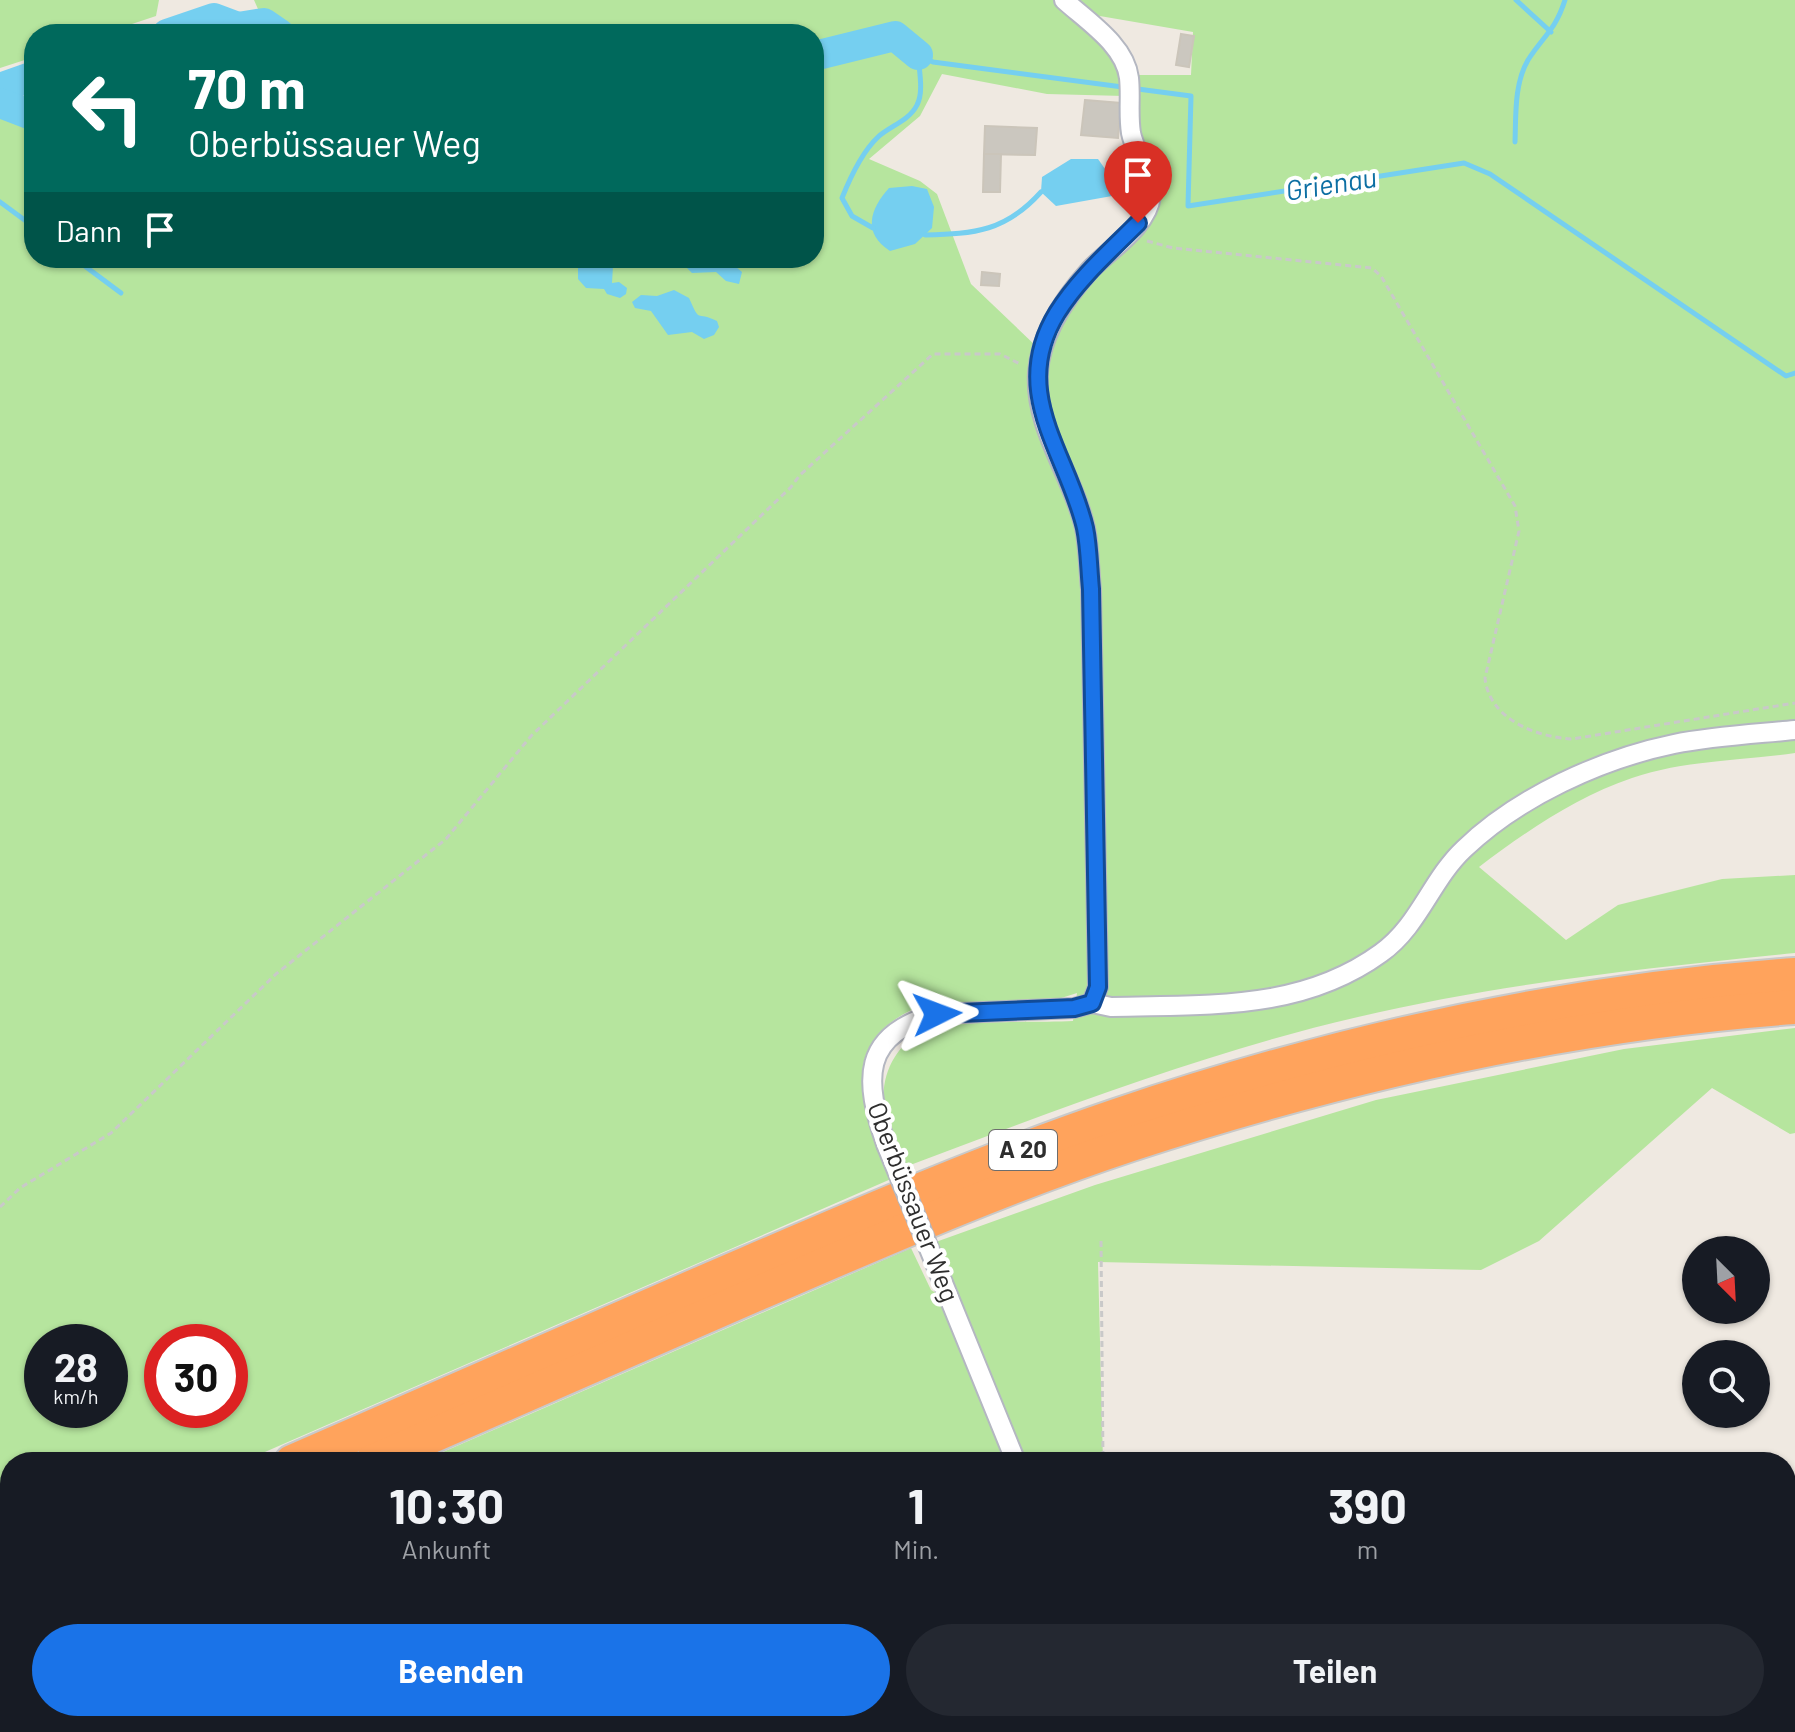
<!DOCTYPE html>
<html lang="de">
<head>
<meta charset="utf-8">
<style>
	:root { --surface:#171b24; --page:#242831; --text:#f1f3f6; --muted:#9ea1a6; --accent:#1a73e8 }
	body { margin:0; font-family:Barlow,sans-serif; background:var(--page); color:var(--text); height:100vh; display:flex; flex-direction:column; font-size:30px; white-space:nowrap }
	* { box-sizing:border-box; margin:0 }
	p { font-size:26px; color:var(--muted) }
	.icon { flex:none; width:44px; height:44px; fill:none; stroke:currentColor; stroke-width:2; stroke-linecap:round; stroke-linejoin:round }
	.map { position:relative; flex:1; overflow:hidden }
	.sheet { position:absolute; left:0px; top:1452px; width:1796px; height:280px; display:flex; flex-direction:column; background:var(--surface); border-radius:32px 32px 0 0; box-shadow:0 2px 6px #0004 }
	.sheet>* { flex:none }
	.top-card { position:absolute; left:24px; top:24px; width:800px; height:244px; border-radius:32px; box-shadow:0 2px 6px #0004; background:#00695c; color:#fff; overflow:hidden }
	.needle { width:52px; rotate:156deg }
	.controls { position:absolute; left:1682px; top:1236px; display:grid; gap:16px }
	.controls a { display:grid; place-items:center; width:88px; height:88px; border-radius:50%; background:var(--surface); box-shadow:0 2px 6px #0004; font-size:40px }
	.speed { position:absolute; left:24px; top:1324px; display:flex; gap:16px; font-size:40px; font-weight:700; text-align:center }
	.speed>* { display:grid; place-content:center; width:104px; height:104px; border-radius:50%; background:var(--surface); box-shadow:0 2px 6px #0004; line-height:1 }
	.speed small { font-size:20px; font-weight:400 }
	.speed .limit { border:12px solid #d22; background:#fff; color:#111 }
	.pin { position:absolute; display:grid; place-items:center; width:68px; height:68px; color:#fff; margin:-82px -34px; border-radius:50% 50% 50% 0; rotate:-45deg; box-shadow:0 0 8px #0007 }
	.pin .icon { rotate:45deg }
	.me { position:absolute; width:88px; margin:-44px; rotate:87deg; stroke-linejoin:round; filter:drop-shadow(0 0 6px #0008) }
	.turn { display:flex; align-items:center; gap:28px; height:168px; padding:0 32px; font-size:36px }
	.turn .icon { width:104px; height:104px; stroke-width:2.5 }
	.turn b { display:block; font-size:56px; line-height:68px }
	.then { display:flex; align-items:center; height:76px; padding:0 32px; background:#0003; gap:16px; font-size:30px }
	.eta { display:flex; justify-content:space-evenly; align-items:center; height:136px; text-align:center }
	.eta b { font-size:48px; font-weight:700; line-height:56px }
	.primary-button { display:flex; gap:16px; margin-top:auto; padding:16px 32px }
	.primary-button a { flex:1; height:92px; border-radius:48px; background:var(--accent); color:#fff; font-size:32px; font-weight:700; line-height:92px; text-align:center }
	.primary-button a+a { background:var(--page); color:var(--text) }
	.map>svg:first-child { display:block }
	.green { fill:#b6e59e; fill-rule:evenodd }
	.water { fill:#75cff0 }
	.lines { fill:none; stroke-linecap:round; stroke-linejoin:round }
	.stream { stroke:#75cff0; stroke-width:5 }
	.river { stroke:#75cff0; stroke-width:30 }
	.building { fill:#cbc7bf; stroke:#cbc5ba; stroke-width:2 }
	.street-casing { stroke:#b4b7c1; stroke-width:22 }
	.highway-casing { stroke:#c9c9c9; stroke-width:38 }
	.path { stroke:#c9c9c9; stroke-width:3; stroke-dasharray:6 4; stroke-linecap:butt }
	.street { stroke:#fff; stroke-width:18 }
	.highway { stroke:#ffa35c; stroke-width:34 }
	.street-bridge-casing { stroke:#b4b7c1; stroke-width:22; stroke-linecap:butt }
	.street-bridge { stroke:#fff; stroke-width:18 }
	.route-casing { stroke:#114b97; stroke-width:20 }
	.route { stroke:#1a73e8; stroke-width:14 }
	.labels { text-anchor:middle; stroke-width:8; stroke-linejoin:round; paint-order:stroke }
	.shield { fill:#fff; stroke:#6d6d6d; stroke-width:2 }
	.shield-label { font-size:24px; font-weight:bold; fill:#2e2e2e }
	.street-label { font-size:26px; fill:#2e2e2e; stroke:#fff }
	.water-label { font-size:28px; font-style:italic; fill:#0d6fa3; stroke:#fff }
</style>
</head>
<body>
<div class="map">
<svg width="1795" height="1732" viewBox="0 0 1795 1732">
	<rect width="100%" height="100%" fill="#efe9e1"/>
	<g class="green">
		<path d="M0,0H159L156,16L102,34H34V57L0,68Z"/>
		<path d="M254,0H1795V753C1741,761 1684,760 1632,778C1576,797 1525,832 1479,867L1566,940L1618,905L1722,879L1795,875V953C1648,968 1502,983 1358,1017C1203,1053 1054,1111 905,1167C897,1147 886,1125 884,1102C881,1074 897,1043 924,1031C954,1019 1037,1023 1073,1021L1077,993L1055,1000L923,1005C830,1042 864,1110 891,1179L242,1462H10V1563L0,1567V114L34,128V258H814V34H269ZM1094,15L1193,32L1191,75H1129ZM942,74L1047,94L1124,96L1148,206L1037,347L971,284L937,194L920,181L869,159L920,116ZM42,1342H110V1410H42ZM162,1342H230V1410H162Z"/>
		<path d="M1795,1028V1133L1790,1134L1712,1088L1539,1241L1481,1270L1098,1262L1103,1462H1023L933,1243L1095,1185L1376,1100L1624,1049Z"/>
		<path d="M911,1248L931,1290L936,1293L1007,1462H420Z"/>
		<path d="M10,1641V1722H41L20,1732H0V1645Z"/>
		<path d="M314,1722H1060V1732H318Z"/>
	</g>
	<g class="water">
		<path d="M1071,159H1098L1110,176L1112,196L1056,206L1041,192L1042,177Z"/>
		<path d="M912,186L927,189L934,207L932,228L915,244L890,251C862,233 870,209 889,188Z"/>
		<path d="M562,258H605L613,266L612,283L619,282L627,288L626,294L620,298L607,294L604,289L586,288L578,279V265L565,264Z"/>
		<path d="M684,258H725L742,272L739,284L726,281L716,272L692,273L685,266Z"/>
		<path d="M674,290L689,298C701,325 695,310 717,321L719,327L714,335L704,339L692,332L668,335L651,311L635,308L632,302L641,295L657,296Z"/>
	</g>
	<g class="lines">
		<g class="stream">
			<path d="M1516,0L1551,32"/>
			<path d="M918,55L933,62L1191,96L1188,206L1464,163L1490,174L1786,376L1795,373"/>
			<path d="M1515,142C1516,116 1514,84 1528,60C1544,35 1555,31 1565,0"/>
			<path d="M0,202L34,227"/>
			<path d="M873,228L852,216L842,198C850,178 862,152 878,137C890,126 909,121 917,105C924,92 919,70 918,55"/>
			<path d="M925,235C975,234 1006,231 1041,192"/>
			<path d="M74,258L121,293"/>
		</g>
		<g class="river">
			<path d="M167,34L214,18L238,27"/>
			<path d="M232,34L238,27L264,23L280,34"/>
			<path d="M814,56L895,36L918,55"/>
			<path d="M0,88L34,76"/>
			<path d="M0,103L34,116"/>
		</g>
	</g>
	<g class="building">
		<path d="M1181,34L1194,36L1189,67L1176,65Z"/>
		<path d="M1085,100L1121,103L1118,138L1081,135Z"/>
		<path d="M985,126L1037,128L1035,155L984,154Z"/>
		<path d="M984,154H1001L1000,192H983Z"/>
		<path d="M982,272L1000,274L999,286L981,285Z"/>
	</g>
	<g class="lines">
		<g class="street-casing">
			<g id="street">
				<path d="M1064,0C1087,21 1125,45 1129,78C1131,96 1128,115 1131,133C1135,154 1153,173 1151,196C1148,226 1109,250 1090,270C1064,299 1041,333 1038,372C1034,428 1073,475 1085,528C1089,548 1089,569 1091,589L1098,987L1092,1003"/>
				<path d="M886,1144C864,1081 860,1034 937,1014L1074,1008L1092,1003L1111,1007C1205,1004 1300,1012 1381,953C1419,926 1431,880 1464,849C1518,797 1601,759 1674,744C1714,736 1755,734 1795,730"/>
				<path d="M939,1273L1016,1462"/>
				<path d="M1066,1722L1067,1732"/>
			</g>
		</g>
		<g class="highway-casing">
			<g id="highway">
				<path d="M292,1462C431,1401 570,1341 709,1280C844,1222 978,1163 1116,1116C1335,1042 1565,991 1795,975"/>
				<path d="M372,1462C501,1406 630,1349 759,1293C882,1240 1004,1186 1131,1144C1346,1074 1569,1023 1795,1007"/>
				<path d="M0,1590L10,1585"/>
				<path d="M0,1624L10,1620"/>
			</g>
		</g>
		<g class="path">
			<path d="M1147,241L1173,248L1372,268L1381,276L1515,506L1519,531L1485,678C1489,719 1536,737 1572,739L1795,703"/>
			<path d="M0,1207L20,1188L111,1133L276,974L446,839L531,736L791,487L800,475L933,354H1000L1020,364"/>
			<path d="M1101,1241L1103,1462"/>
			<path d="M1012,1722L1034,1732"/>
			<path d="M1106,1722L1107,1732"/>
			<path d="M671,1726L686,1722"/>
		</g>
		<use href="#street" class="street"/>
		<use href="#highway" class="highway"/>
		<g class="street-bridge-casing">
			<path id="street-bridge" d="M886,1144L939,1273"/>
		</g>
		<use href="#street-bridge" class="street-bridge"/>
	</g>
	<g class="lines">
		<g class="route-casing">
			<path id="route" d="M937,1014L1074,1008L1092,1003L1098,987L1091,589C1089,569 1089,547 1085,528C1068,454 1008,393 1057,313C1078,279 1110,251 1138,223"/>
		</g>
		<use href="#route" class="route"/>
	</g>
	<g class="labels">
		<rect class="shield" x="989" y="1130" width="68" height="40" rx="6"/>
		<g class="shield-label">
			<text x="1023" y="1158">A 20</text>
		</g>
		<g class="street-label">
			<text transform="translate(913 1202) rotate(69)" y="9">Oberbüssauer Weg</text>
		</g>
		<g class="water-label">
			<text transform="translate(1331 184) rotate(-9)" y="10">Grienau</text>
		</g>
	</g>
</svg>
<div class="controls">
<a><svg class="needle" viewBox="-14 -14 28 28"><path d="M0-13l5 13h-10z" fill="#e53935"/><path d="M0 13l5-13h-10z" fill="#9ea1a6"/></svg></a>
<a><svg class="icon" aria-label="search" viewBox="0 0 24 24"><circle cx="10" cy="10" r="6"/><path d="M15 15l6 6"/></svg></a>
</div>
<div class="speed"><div>28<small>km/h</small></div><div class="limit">30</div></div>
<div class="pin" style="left:1138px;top:223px;background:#d93025"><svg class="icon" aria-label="arrive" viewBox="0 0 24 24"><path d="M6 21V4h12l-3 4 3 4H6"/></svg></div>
<svg class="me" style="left:937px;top:1014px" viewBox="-20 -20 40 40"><path d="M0-17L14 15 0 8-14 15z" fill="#1a73e8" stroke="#fff" stroke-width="4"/></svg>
<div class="top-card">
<div class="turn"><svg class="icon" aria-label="left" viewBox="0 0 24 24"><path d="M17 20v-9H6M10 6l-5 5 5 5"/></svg><div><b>70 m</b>Oberbüssauer Weg</div></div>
<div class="then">Dann<svg class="icon" aria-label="arrive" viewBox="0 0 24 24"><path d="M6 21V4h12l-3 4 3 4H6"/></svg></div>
</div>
<section class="sheet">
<div class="eta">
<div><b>10:30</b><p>Ankunft</p></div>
<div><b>1</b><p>Min.</p></div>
<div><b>390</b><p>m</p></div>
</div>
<div class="primary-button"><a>Beenden</a><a>Teilen</a></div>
</section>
</div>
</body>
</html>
